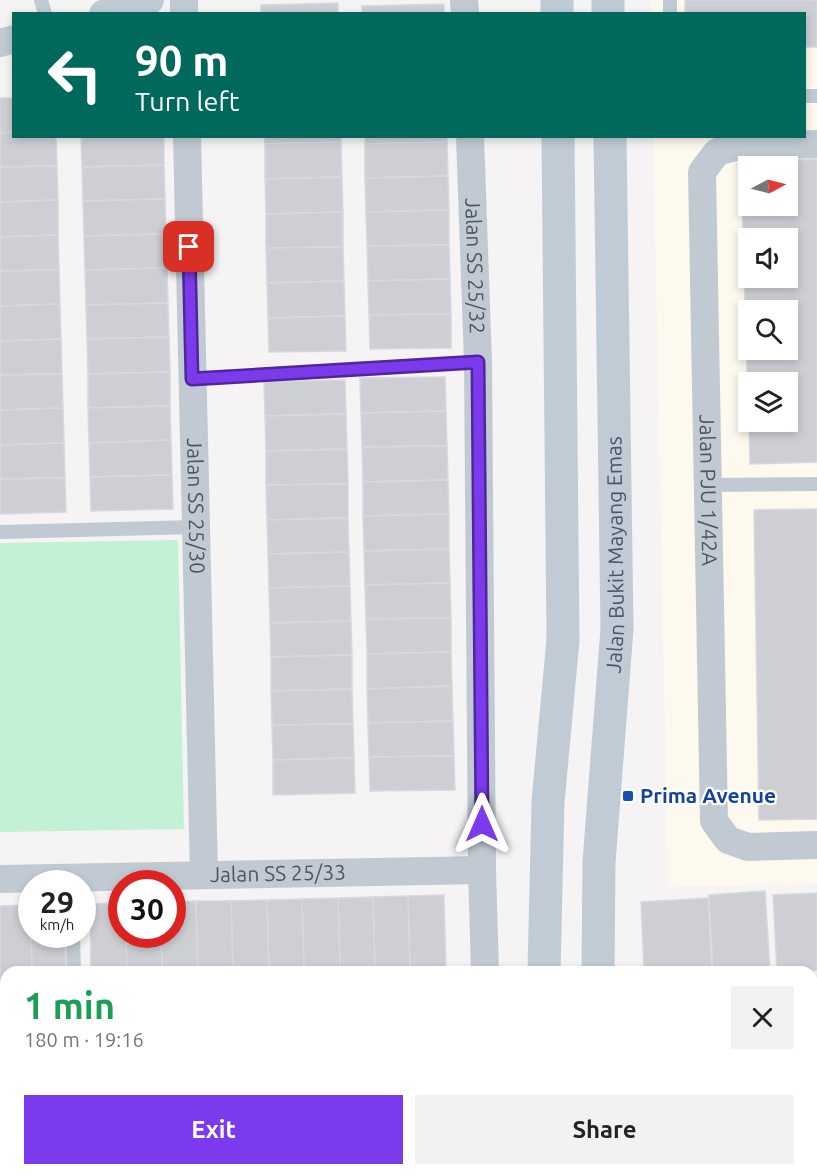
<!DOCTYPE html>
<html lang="en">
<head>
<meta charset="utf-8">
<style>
	:root { --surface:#fff; --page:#f2f2f2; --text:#222; --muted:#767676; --accent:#7c3aed }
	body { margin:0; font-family:Ubuntu,sans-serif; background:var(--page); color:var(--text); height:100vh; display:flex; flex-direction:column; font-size:22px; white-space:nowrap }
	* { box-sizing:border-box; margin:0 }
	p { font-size:20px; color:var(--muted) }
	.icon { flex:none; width:33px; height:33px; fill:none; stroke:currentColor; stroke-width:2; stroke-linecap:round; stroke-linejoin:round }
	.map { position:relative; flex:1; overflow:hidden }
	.drawer { position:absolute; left:0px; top:966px; width:818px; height:210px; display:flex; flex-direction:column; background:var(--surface); border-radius:18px 18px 0 0; box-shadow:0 3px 9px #0003 }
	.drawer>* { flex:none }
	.hud { position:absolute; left:12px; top:12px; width:794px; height:126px; border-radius:0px; box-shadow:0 3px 9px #0003; background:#00695c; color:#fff; overflow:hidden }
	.needle { width:39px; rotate:83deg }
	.tools { position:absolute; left:738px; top:156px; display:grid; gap:12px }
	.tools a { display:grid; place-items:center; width:60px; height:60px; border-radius:0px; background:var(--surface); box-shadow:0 3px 9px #0003; font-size:30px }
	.speed { position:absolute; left:18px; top:870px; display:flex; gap:12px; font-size:30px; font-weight:700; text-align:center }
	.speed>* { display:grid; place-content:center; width:78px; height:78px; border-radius:50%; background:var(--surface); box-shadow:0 3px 9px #0003; line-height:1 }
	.speed small { font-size:15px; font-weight:400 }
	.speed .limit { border:9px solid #d22; background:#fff; color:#111 }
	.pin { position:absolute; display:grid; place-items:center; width:51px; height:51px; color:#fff; margin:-26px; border-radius:12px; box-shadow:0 3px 9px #0006 }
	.me { position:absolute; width:66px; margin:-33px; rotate:0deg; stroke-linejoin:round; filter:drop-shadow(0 0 4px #0008) }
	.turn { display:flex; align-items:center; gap:21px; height:126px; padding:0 24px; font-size:27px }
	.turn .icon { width:78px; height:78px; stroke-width:2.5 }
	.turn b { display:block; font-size:42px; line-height:51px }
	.round { display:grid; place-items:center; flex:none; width:63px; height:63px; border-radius:0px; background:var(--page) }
	.headline { display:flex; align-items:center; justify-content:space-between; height:102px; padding:0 24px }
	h1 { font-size:36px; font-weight:700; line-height:45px; color:#1e9e55 }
	.cta { display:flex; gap:12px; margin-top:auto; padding:12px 24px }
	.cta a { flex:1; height:69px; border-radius:0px; background:var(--accent); color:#fff; font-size:24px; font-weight:700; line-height:69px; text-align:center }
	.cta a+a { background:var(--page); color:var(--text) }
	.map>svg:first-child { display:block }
	.commercial { fill:#fdf9ef; fill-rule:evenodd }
	.green { fill:#c3f1d5 }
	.building { fill:#cdcfd5; stroke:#d7d9de; stroke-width:1.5; fill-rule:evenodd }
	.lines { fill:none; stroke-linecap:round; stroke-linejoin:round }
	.lane { stroke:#c1cad2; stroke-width:14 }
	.street { stroke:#c1cad2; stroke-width:28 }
	.secondary { stroke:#c1cbd6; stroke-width:33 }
	.route-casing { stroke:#51269a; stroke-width:15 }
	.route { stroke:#7c3aed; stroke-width:10 }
	.transit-dot { fill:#1a4fb4; stroke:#fff; stroke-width:2 }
	.labels { text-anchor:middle; stroke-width:4.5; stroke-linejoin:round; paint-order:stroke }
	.street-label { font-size:21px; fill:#4a5661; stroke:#fff }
	.transit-label { font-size:21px; font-weight:bold; fill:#164399; stroke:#fff; text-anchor:start }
</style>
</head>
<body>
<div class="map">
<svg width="817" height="1176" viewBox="0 0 817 1176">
	<rect width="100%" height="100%" fill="#f5f3f3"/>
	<g class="commercial">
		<path d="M651,0H817V884L668,887L653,137L804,136V14L651,13ZM748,166H788V206H748ZM748,238H788V278H748ZM748,310H788V350H748ZM748,382H788V422H748Z"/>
		<rect x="142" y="1170" width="388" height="6"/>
	</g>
	<path class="green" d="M178,540L184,829L0,832V543Z"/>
	<g class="building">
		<path d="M685,0H817V47H804V14H685Z"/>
		<path d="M338,3V14H261V5Z"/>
		<path d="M444,4V14H362V6Z"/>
		<path d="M0,98H14V132L0,133Z"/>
		<path d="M14,132V136H56L57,166L0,167V133Z"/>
		<path d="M81,136H164V165L82,167Z"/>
		<path d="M264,136H341V142L265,144Z"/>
		<path d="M365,136H447V142L365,144Z"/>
		<path d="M341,142L342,177L265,179V144Z"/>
		<path d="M447,142L448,176L365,178V144Z"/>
		<path d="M817,159V462L750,464L749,422H788V382H748V406L741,161ZM748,166H788V206H748ZM748,238H788V278H748ZM748,310H788V350H748Z"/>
		<path d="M164,165L165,199L83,201L82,167Z"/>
		<path d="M57,166L58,200L0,202V167Z"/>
		<path d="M448,176L449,210L366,212L365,178Z"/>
		<path d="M342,177L343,212L266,214L265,179Z"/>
		<path d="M165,199L166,234L84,236L83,201Z"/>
		<path d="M58,200V235L0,237V202Z"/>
		<path d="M449,210V245L367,246L366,212Z"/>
		<path d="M343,212V247L266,248V214Z"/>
		<path d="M166,234L167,268L85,270L84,236Z"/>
		<path d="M58,235L59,270L0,271V237Z"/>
		<path d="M449,245L450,279L368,281L367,246Z"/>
		<path d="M343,247L344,281L267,283L266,248Z"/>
		<path d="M167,268L168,303L86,305L85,270Z"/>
		<path d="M59,270L60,304L0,306V271Z"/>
		<path d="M450,279L451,314L369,315L368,281Z"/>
		<path d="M344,281L345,316L268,318L267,283Z"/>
		<path d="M168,303L169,337L87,339L86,305Z"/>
		<path d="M60,304L61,339L0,341V306Z"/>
		<path d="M451,314V348L370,349L369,315Z"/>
		<path d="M345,316L346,351L269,352L268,318Z"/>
		<path d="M169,337L170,372L88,374L87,339Z"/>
		<path d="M61,339L62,374L0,375V341Z"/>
		<path d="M170,372V406L88,408V374Z"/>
		<path d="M62,374L63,408L0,410V375Z"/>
		<path d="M445,377L446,411L361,413L360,378Z"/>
		<path d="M345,380L346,414L265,416L264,382Z"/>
		<path d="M170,406L171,440L89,443L88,408Z"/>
		<path d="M63,408L64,443L0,445V410Z"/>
		<path d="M446,411L447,446L362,447L361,413Z"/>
		<path d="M346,414L347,449L266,451L265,416Z"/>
		<path d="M171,440L172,475L90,477L89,443Z"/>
		<path d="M64,443L65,478L0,479V445Z"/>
		<path d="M447,446L448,480L363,482L362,447Z"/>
		<path d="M347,449L348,484L266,485V451Z"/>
		<path d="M172,475L173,509L91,511L90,477Z"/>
		<path d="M65,478L66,512L0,514V479Z"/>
		<path d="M448,480L449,514L363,516V482Z"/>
		<path d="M348,484V518L267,520L266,485Z"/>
		<path d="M817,509V819L759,820L754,510Z"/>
		<path d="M449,514V549L364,551L363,516Z"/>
		<path d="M348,518L349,552L268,554L267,520Z"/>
		<path d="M449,549L450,583L365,585L364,551Z"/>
		<path d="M349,552L350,586L269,588L268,554Z"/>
		<path d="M450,583L451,618L366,619L365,585Z"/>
		<path d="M350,586L351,621L270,623L269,588Z"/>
		<path d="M451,618V652L367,654L366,619Z"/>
		<path d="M351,621L352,655L271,657L270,623Z"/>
		<path d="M451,652L452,686L367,689V654Z"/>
		<path d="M352,655V689L271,691V657Z"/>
		<path d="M452,686L453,721L368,723L367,689Z"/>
		<path d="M352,689L353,724L272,725L271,691Z"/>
		<path d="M453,721L454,756L369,757L368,723Z"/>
		<path d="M353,724L354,758L273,760L272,725Z"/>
		<path d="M454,756L455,790L370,791L369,757Z"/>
		<path d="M354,758L355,793L273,795V760Z"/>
		<path d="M765,891L770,972H713L709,895Z"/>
		<path d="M817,893V970L777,972L773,895Z"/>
		<path d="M444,895L446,972H410L408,896Z"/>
		<path d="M408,896L410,972H375L373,897Z"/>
		<path d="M373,897L375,972H340L338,898Z"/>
		<path d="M338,898L340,972H304L302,899Z"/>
		<path d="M708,898L712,972H644L641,902Z"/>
		<path d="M302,899L304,972H269L267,900Z"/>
		<path d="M267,900L269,972H233L231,901Z"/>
		<path d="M196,901L198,972H162L161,934H172V902Z"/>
		<path d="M196,901H231L233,972H198Z"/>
		<path d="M122,903V934H126L127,972H91L90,904Z"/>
		<path d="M30,905H32V934H65L66,972H32Z"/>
		<path d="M30,905L32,972H6V994H0V906Z"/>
		<path d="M126,934H161L162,972H127Z"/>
		<path d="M0,1008H6V1079H2Z"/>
		<rect x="621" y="1170" width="86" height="6"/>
		<path d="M716,1170H796L797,1176H716Z"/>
	</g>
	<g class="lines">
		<g class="lane">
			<path d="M41,0L45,14"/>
			<path d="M670,0V14"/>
			<path d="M804,96H817"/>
			<path d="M192,379L478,362"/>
			<path d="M708,485L817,484"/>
			<path d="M0,532L196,527"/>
			<path d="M73,934L74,972"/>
			<path d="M336,1170V1176"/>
			<path d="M191,1176V1170"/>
		</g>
		<g class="street">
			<path d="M184,0V14"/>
			<path d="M464,0L465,14"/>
			<path d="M103,14L150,0"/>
			<path d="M0,43L14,39"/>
			<path id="s1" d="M187,136L204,875"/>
			<path id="s2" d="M470,136L478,362L482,870L485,972"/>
			<path id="s3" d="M817,144L739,146L717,152L702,172L714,821L728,840L748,847L817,845"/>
			<path id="s4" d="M0,879L482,870"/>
			<path d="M815,999L817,1174"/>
			<path d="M100,1170V1176"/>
			<path d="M491,1170L492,1176"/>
			<path d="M0,1171L26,1170"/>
		</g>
		<g class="secondary">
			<path d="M557,0V14"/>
			<path d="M608,0V14"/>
			<path d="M544,972L548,802L563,640L558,136"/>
			<path id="s5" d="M598,972L599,862L617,629L610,136"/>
			<path d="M539,1170V1176"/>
			<path d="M599,1170V1176"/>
		</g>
	</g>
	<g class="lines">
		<g class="route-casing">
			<path id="route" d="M189,247L192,379L478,362L482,824"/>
		</g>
		<use href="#route" class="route"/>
	</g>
	<rect class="transit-dot" x="622" y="790" width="12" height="12" rx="3"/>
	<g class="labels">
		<g class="street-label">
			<text dy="7" stroke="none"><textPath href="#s2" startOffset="130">Jalan SS 25/32</textPath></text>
			<text dy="7" stroke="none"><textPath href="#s3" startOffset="444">Jalan PJU 1/42A</textPath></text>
			<text dy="7" stroke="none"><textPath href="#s1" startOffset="370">Jalan SS 25/30</textPath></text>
			<text dy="7" stroke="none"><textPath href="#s5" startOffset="418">Jalan Bukit Mayang Emas</textPath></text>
			<text dy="7" stroke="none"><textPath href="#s4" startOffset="278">Jalan SS 25/33</textPath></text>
		</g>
		<g class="transit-label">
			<text x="640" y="803">Prima Avenue</text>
		</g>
	</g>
</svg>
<div class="tools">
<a><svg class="needle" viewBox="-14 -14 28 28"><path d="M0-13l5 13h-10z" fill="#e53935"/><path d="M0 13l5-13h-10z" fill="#767676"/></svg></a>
<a><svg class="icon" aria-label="sound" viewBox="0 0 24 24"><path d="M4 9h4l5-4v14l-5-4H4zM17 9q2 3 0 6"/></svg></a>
<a><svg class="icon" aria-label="search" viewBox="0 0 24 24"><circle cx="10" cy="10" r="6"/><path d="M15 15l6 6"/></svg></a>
<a><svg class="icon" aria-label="layers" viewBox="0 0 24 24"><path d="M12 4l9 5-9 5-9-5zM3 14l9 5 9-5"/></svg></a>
</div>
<div class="speed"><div>29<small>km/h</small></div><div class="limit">30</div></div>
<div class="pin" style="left:189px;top:247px;background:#d93025"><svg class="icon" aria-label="arrive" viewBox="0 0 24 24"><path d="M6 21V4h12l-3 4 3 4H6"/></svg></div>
<svg class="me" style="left:482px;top:824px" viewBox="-20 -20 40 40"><path d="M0-17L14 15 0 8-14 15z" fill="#7c3aed" stroke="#fff" stroke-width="4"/></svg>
<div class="hud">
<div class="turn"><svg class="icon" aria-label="left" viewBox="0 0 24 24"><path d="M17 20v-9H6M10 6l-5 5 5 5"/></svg><div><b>90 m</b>Turn left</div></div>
</div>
<section class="drawer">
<div class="headline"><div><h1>1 min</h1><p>180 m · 19:16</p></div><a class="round"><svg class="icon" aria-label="close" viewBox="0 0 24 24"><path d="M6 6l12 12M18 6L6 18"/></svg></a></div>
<div class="cta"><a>Exit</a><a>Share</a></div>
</section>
</div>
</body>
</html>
